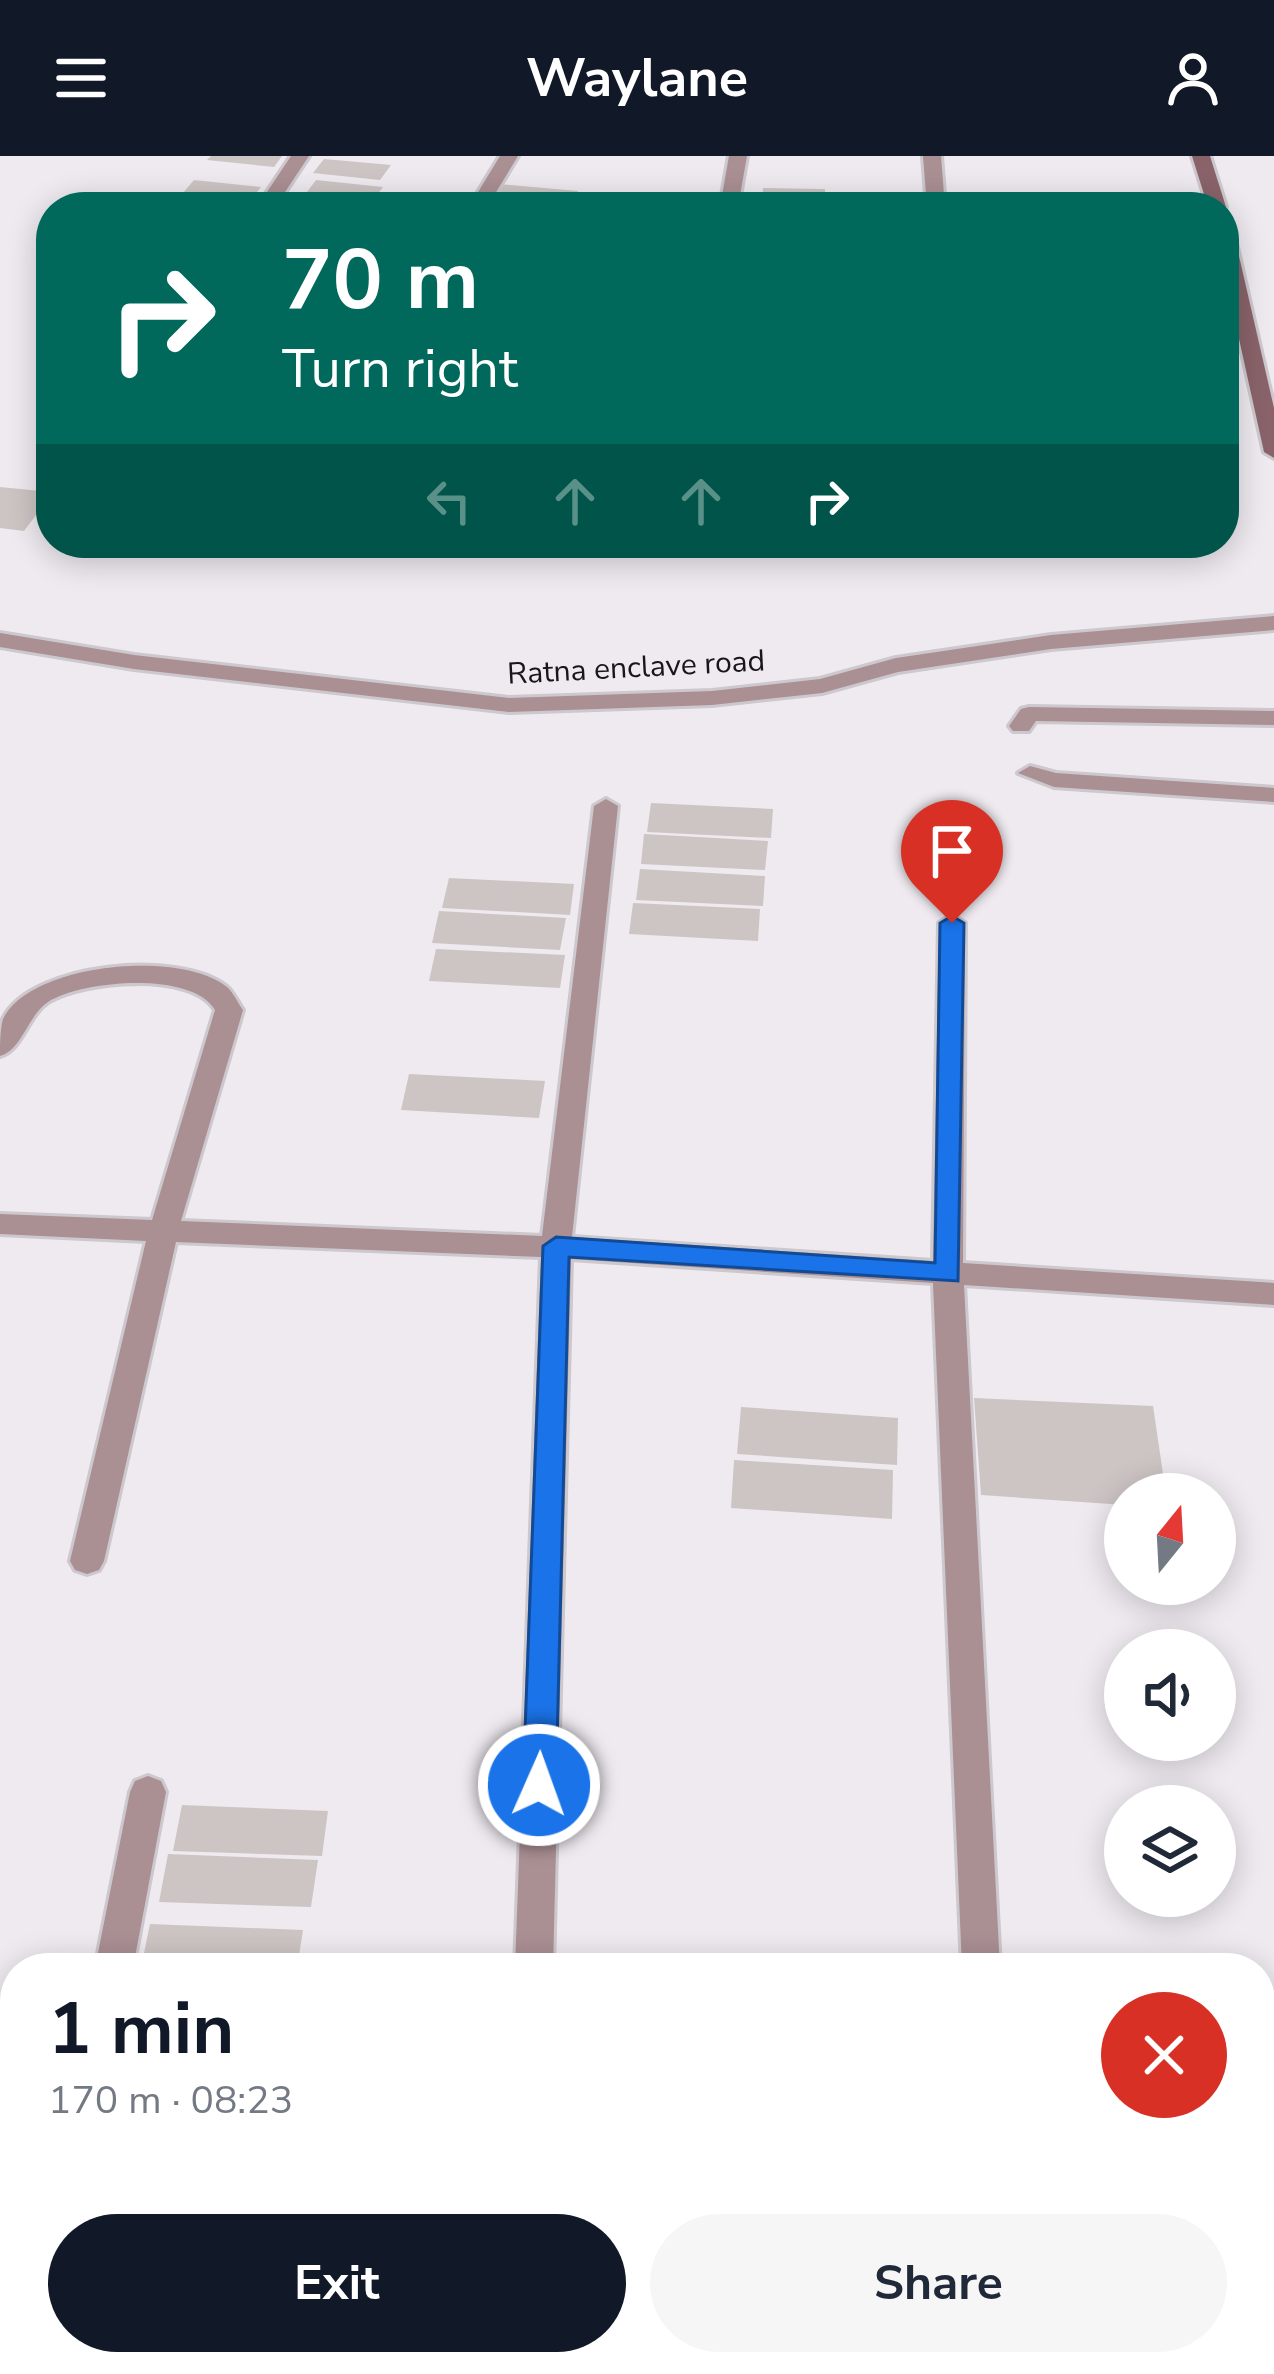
<!DOCTYPE html>
<html lang="en">
<head>
<meta charset="utf-8">
<style>
	:root { --surface:#fff; --page:#f6f6f7; --text:#1f2937; --muted:#747a83; --accent:#111827 }
	body { margin:0; font-family:"Nunito Sans",sans-serif; background:var(--page); color:var(--text); height:100vh; display:flex; flex-direction:column; font-size:45px; white-space:nowrap }
	* { box-sizing:border-box; margin:0 }
	p { font-size:39px; color:var(--muted) }
	.icon { flex:none; width:66px; height:66px; fill:none; stroke:currentColor; stroke-width:2; stroke-linecap:round; stroke-linejoin:round }
	.map { position:relative; flex:1; overflow:hidden }
	.side { position:absolute; left:0px; top:1797px; width:1275px; height:423px; display:flex; flex-direction:column; background:var(--surface); border-radius:48px 48px 0 0; box-shadow:0 6px 30px #0003 }
	.side>* { flex:none }
	.banner { position:absolute; left:36px; top:36px; width:1203px; height:366px; border-radius:48px; box-shadow:0 6px 30px #0003; background:#00695c; color:#fff; overflow:hidden }
	.needle { width:78px; rotate:18deg }
	.tools { position:absolute; left:1104px; top:1317px; display:grid; gap:24px }
	.tools a { display:grid; place-items:center; width:132px; height:132px; border-radius:50%; background:var(--surface); box-shadow:0 6px 30px #0003; font-size:60px }
	.pin { position:absolute; display:grid; place-items:center; width:102px; height:102px; color:#fff; margin:-123px -51px; border-radius:50% 50% 50% 0; rotate:-45deg; box-shadow:0 0 12px #0007 }
	.pin .icon { rotate:45deg }
	.me { position:absolute; width:132px; margin:-66px; rotate:2deg; stroke-linejoin:round; filter:drop-shadow(0 0 9px #0008) }
	.turn { display:flex; align-items:center; gap:42px; height:252px; padding:0 48px; font-size:54px }
	.turn .icon { width:156px; height:156px; stroke-width:2.5 }
	.turn b { display:block; font-size:84px; line-height:102px }
	.lanes { display:flex; align-items:center; height:114px; padding:0 48px; background:#0003; justify-content:center; gap:60px; direction:ltr }
	.lanes .off { opacity:.35 }
	.round { display:grid; place-items:center; flex:none; width:126px; height:126px; border-radius:63px; background:var(--page) }
	.overview { display:flex; align-items:center; justify-content:space-between; height:204px; padding:0 48px }
	h1 { font-size:72px; font-weight:700; line-height:90px; color:var(--accent) }
	.action { display:flex; gap:24px; margin-top:auto; padding:24px 48px }
	.action a { flex:1; height:138px; border-radius:72px; background:var(--accent); color:#fff; font-size:48px; font-weight:700; line-height:138px; text-align:center }
	.action a+a { background:var(--page); color:var(--text) }
	header { display:flex; justify-content:space-between; align-items:center; height:156px; padding:0 48px; background:var(--accent); color:#fff; font-size:54px; font-weight:700 }
	.map>svg:first-child { display:block }
	.building { fill:#cdc5c4 }
	.lines { fill:none; stroke-linecap:round; stroke-linejoin:round }
	.service-casing { stroke:#ccc8cd; stroke-width:6 }
	.minor-casing { stroke:#ccc8cd; stroke-width:6 }
	.secondary-casing { stroke:#ccc8cd; stroke-width:6 }
	.service { fill:#aa8f93; fill-rule:evenodd }
	.minor { fill:#aa8f93; fill-rule:evenodd }
	.secondary { fill:#896369; fill-rule:evenodd }
	.route { fill:#1a73e8; stroke:#114b97; stroke-width:3 }
	.labels { text-anchor:middle; stroke-width:9; stroke-linejoin:round; paint-order:stroke }
	.far-street-label { font-size:30px; fill:#181618; stroke:#eeeaf0 }
</style>
</head>
<body>
<header><svg class="icon" aria-label="menu" viewBox="0 0 24 24"><path d="M4 6h16M4 12h16M4 18h16"/></svg>Waylane<svg class="icon" aria-label="person" viewBox="0 0 24 24"><circle cx="12" cy="8" r="4"/><path d="M4 21q1-7 8-7t8 7"/></svg></header>
<div class="map">
<svg width="1274" height="2218" viewBox="0 0 1274 2218">
	<rect width="100%" height="100%" fill="#eeeaf0"/>
	<g class="building">
		<path d="M211,0H282L274,11L207,4Z"/>
		<path d="M324,3L391,9L380,24L313,17Z"/>
		<path d="M194,24L261,31L245,51H171Z"/>
		<path d="M316,24L383,31L372,46L304,40Z"/>
		<path d="M499,28L578,35L571,49L491,42Z"/>
		<path d="M763,32L825,33V50L762,49Z"/>
		<path d="M835,36L897,38L898,51H835Z"/>
		<path d="M0,331L51,336V339L24,375L0,372Z"/>
		<path d="M111,387H177L171,397Z"/>
		<path d="M651,647L773,653L771,682L647,676Z"/>
		<path d="M644,678L768,685L765,714L641,708Z"/>
		<path d="M640,713L765,720L763,750L636,744Z"/>
		<path d="M449,722L574,728L570,759L442,752Z"/>
		<path d="M633,747L760,753L758,785L629,778Z"/>
		<path d="M439,755L566,762L560,794L432,787Z"/>
		<path d="M436,793L565,799L560,832L429,825Z"/>
		<path d="M409,918L545,925L539,962L401,954Z"/>
		<path d="M974,1242L1153,1250L1166,1338H1125V1349L981,1339Z"/>
		<path d="M741,1251L898,1262L897,1309L737,1298Z"/>
		<path d="M734,1304L893,1314L892,1363L731,1352Z"/>
		<path d="M182,1649L328,1655L322,1700L173,1695Z"/>
		<path d="M168,1698L318,1704L311,1751L159,1746Z"/>
		<path d="M150,1768L303,1774L297,1812H141Z"/>
	</g>
	<g class="lines">
		<g class="service-casing">
			<g id="service">
				<path d="M1029,551L1274,555V569L1036,565L1029,575H1013L1009,570L1021,553Z"/>
				<path d="M1030,610L1056,617L1274,632V646L1054,631L1018,617Z"/>
			</g>
		</g>
		<g class="minor-casing">
			<g id="minor">
				<path d="M291,0H309L275,51H257Z"/>
				<path d="M500,0H518L487,51H469Z"/>
				<path d="M729,0H747L738,51H720Z"/>
				<path d="M923,0H941L945,51H927Z"/>
				<path d="M1274,460V474L1051,493L898,516L822,537L712,549L509,556L134,513L0,491V477L134,499L509,542L712,535L820,523L896,502L1051,479Z"/>
				<path d="M606,643L618,650L572,1081L933,1105L939,767L952,759L965,767L963,1107L1274,1127V1149L964,1129L1000,1812H962L933,1127L571,1103L553,1812H515L541,1101L176,1086L104,1405L99,1414L87,1418L75,1414L70,1405L146,1085L0,1078V1058L152,1064L215,854C192,815 83,824 48,846C28,859 22,894 0,900C0,888 0,874 3,863C30,807 181,793 227,831C233,836 238,847 243,854L181,1065L542,1080L594,650Z"/>
				<path d="M148,1620L161,1625L166,1636L133,1812H95L130,1636L135,1625Z"/>
				<path d="M0,2018L15,2019V2059L0,2058Z"/>
				<path d="M1260,2113L1274,2115V2157L1260,2155Z"/>
				<path d="M15,2194V2205H53L50,2218H8Z"/>
				<path d="M491,2205H533L531,2218H489Z"/>
				<path d="M976,2205H1018L1019,2218H977Z"/>
			</g>
		</g>
		<g class="secondary-casing">
			<g id="secondary">
				<path d="M1192,0H1210L1226,51L1224,54L1208,51Z"/>
				<path d="M1224,69L1233,74L1274,252V302L1264,296L1224,115Z"/>
			</g>
		</g>
		<use href="#service" class="service"/>
		<use href="#minor" class="minor"/>
		<use href="#secondary" class="secondary"/>
	</g>
	<path class="route" d="M952,760L964,767L958,1125L569,1101L556,1629L551,1639H528L523,1629L543,1090L556,1081L935,1107L940,767Z"/>
	<g class="labels">
		<g class="far-street-label">
			<text transform="translate(636 511) rotate(-3)" y="10">Ratna enclave road</text>
		</g>
	</g>
</svg>
<div class="tools">
<a><svg class="needle" viewBox="-14 -14 28 28"><path d="M0-13l5 13h-10z" fill="#e53935"/><path d="M0 13l5-13h-10z" fill="#747a83"/></svg></a>
<a><svg class="icon" aria-label="sound" viewBox="0 0 24 24"><path d="M4 9h4l5-4v14l-5-4H4zM17 9q2 3 0 6"/></svg></a>
<a><svg class="icon" aria-label="layers" viewBox="0 0 24 24"><path d="M12 4l9 5-9 5-9-5zM3 14l9 5 9-5"/></svg></a>
</div>
<div class="pin" style="left:952px;top:767px;background:#d93025"><svg class="icon" aria-label="arrive" viewBox="0 0 24 24"><path d="M6 21V4h12l-3 4 3 4H6"/></svg></div>
<svg class="me" style="left:539px;top:1629px" viewBox="-20 -20 40 40"><circle r="17" fill="#1a73e8" stroke="#fff" stroke-width="3"/><path d="M0-11L8 9 0 5-8 9z" fill="#fff"/></svg>
<div class="banner">
<div class="turn"><svg class="icon" aria-label="right" viewBox="0 0 24 24"><path d="M7 20v-9h11M14 6l5 5-5 5"/></svg><div><b>70 m</b>Turn right</div></div>
<div class="lanes"><svg class="icon off" aria-label="left" viewBox="0 0 24 24"><path d="M17 20v-9H6M10 6l-5 5 5 5"/></svg><svg class="icon off" aria-label="ahead" viewBox="0 0 24 24"><path d="M12 20V5M6 11l6-6 6 6"/></svg><svg class="icon off" aria-label="ahead" viewBox="0 0 24 24"><path d="M12 20V5M6 11l6-6 6 6"/></svg><svg class="icon" aria-label="right" viewBox="0 0 24 24"><path d="M7 20v-9h11M14 6l5 5-5 5"/></svg></div>
</div>
<section class="side">
<div class="overview"><div><h1>1 min</h1><p>170 m · 08:23</p></div><a class="round" style="background:#d93025;color:#fff"><svg class="icon" aria-label="close" viewBox="0 0 24 24"><path d="M6 6l12 12M18 6L6 18"/></svg></a></div>
<div class="action"><a>Exit</a><a>Share</a></div>
</section>
</div>
</body>
</html>
